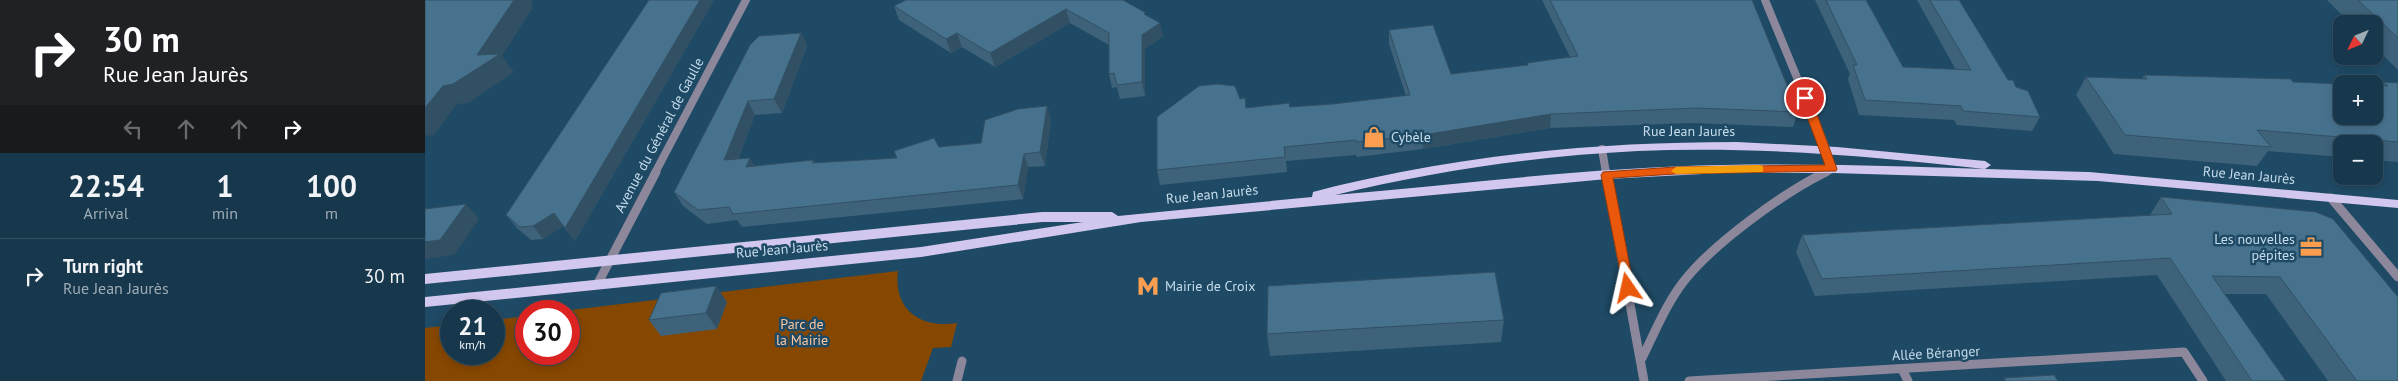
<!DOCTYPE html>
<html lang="en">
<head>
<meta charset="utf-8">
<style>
	:root { --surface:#17384c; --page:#203f53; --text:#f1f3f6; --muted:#9eacb5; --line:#365264 }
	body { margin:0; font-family:"PT Sans",sans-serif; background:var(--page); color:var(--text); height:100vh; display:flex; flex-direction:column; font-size:19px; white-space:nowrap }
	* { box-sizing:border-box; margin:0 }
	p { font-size:16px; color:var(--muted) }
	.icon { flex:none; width:28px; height:28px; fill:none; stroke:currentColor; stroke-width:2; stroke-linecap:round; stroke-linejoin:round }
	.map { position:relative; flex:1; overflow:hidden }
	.drawer { display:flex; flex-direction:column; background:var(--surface); width:425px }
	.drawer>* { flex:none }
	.top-card { background:#202124; color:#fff; overflow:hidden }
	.needle { width:32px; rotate:227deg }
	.buttons { position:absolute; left:1908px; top:15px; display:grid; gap:10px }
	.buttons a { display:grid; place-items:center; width:50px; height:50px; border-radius:10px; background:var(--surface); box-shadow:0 2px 8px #0003,0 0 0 1px var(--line); font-size:25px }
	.speed { position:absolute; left:15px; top:300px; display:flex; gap:10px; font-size:25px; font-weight:700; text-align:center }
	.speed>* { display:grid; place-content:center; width:65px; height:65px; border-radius:50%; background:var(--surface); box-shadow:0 2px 8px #0003,0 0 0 1px var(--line); line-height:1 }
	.speed small { font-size:12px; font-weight:400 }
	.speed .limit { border:8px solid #d22; background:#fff; color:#111 }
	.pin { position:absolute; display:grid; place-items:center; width:42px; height:42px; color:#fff; margin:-21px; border:2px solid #fff; border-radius:50%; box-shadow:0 1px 5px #0007 }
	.me { position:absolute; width:55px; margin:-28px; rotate:349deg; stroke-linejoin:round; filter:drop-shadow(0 0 4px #0008) }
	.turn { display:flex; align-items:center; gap:18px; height:105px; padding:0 20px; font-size:22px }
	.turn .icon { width:65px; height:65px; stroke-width:2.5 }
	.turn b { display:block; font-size:35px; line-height:42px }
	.lanes { display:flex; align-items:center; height:48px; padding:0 20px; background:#0003; justify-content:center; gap:25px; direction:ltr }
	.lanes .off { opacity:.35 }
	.eta { display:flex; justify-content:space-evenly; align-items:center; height:85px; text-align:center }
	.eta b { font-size:30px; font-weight:700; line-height:35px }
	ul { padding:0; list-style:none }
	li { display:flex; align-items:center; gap:15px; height:75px; padding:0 20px; border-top:1px solid var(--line) }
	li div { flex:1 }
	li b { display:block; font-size:19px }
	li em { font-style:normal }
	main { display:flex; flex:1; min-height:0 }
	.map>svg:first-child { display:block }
	.green { fill:#864701 }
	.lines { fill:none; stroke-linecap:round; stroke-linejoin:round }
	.minor-far1 { stroke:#8d879b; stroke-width:8 }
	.minor { stroke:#8d879b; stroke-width:9 }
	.major { fill:#d2c7ee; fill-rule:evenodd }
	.wall { fill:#3d627a }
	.shaded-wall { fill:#325063 }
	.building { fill:#47728e; stroke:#325063 }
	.route { fill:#ea580c; stroke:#983908 }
	.slow { fill:#f59e0b }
	.labels { text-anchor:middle; stroke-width:5; stroke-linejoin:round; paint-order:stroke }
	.street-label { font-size:14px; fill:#c6dcec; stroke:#1f4a65 }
	.poi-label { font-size:14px; fill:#c6dcec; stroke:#1f4a65; text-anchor:start }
	.park-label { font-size:14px; fill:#f9c6a0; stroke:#1f4a65 }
</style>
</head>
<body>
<main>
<section class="drawer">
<div class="top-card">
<div class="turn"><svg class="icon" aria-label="right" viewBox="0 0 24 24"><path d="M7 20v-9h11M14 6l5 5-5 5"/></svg><div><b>30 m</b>Rue Jean Jaurès</div></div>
<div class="lanes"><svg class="icon off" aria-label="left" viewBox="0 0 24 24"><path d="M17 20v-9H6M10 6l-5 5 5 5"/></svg><svg class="icon off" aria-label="ahead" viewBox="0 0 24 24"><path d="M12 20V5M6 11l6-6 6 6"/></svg><svg class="icon off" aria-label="ahead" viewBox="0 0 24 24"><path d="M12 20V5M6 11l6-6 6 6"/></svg><svg class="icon" aria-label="right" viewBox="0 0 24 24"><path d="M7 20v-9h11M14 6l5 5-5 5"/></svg></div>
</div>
<div class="eta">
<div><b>22:54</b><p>Arrival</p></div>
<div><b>1</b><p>min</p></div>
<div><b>100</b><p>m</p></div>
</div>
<ul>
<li><svg class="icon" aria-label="right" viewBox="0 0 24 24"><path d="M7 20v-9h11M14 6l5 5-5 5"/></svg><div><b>Turn right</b><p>Rue Jean Jaurès</p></div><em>30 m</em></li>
</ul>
</section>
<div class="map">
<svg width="1973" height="381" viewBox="0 0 1973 381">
	<rect width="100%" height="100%" fill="#1f4a65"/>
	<path class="green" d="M473,271C468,310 496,329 532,323L526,347L508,348L496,381H0V328L26,325V354H69V320L101,316V354H144V311H137Z"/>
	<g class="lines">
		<g class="minor-far1">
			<path d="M1340,0L1398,141L1407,169L1398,173"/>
			<path d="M1177,149L1181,173"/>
			<path d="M230,173L321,0"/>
		</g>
		<g class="minor">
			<path d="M1181,172L1219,381"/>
			<path d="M1906,198L1973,277"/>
			<path d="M173,283L231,172"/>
			<path d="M1217,358C1230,332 1241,304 1259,281C1288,244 1358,193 1401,172"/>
			<path d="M1477,369L1483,381"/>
			<path d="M532,381L537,361"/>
			<path d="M1264,381L1759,352L1778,381"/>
		</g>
		<path class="major" d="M1312,142L1412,147L1560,161L1566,165L1560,169C1445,156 1329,146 1213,151C1110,156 1009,171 910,195C1039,184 1169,167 1298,165C1419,163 1541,169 1662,172H1664L1973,200V208L1673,181L1407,173H1297L1182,179L716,222L496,257L0,307V297L496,247L658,222H617L0,284V274L617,212H687L693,216L887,197L888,192C917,184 947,178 976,172C1088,150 1199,142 1312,142Z"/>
	</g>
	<g class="wall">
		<path d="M224,0H289L150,241L138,226L118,239L106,240L92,228L81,215Z"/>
		<path d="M698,0L722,16L738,36L720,49V96L695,99L692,87L687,88L684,74V45L645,23L570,67L537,47L526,53L474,20L469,6Z"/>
		<path d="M1117,0H1327L1373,112L1368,127L1268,123L1125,128L998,149L932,157L931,155L861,161L862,172L735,185L732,170L815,99L822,108L865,107L908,104L981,96L964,44V30L1026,74L1102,65V63L1145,57Z"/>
		<path d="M1390,0H1441L1478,67L1531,70L1492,0H1534L1583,80L1591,87L1615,117L1607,131L1532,125L1529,120L1434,115L1423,79L1425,74Z"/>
		<path d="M1902,0H1973V70L1949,46V24H1926Z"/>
		<path d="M376,33L382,46L357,113L330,115L313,159L330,166L388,160L390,163L472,158L514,147L556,143L622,106L626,120L620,166L603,167L598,199L317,227L312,220L282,224L258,206L249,192Z"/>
		<path d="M1719,75L1956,86L1959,82L1972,83L1973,81V162L1949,160V144H1916V157L1843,151L1832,166L1689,154L1651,95L1661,77L1717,79Z"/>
		<path d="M1736,197L1891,212L1973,381H1903L1841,294H1799L1861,381H1801L1732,275L1390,296L1371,252L1377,235L1725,215Z"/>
		<path d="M291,286L302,302L292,329L236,336L224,320Z"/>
		<path d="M1079,320L1076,342L845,356L842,334Z"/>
	</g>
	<g class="shaded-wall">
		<path d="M89,0H107V9L77,56L89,72L43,103L32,104L9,135L0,136V108L18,86L52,55Z"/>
		<path d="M275,0H289L150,241L140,228Z"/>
		<path d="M641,9L645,23L570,67L565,53Z"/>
		<path d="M735,23L738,36L720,49V96L717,82V35Z"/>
		<path d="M376,33L382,46L357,113L349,99Z"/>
		<path d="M532,33L537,47L526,53L521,39Z"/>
		<path d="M323,101L330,115L307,174L299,160Z"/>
		<path d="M622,106L626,120L620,166L615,152Z"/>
		<path d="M1126,114L1125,128L998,149V135Z"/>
		<path d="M599,154L603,167L598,199L593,185Z"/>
		<path d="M325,158L333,172L321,167Z"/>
		<path d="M41,204L54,219L29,255L0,259V242Z"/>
		<path d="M129,213L139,226L118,239L108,226Z"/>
		<path d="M291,286L302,302L292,329L281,313Z"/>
	</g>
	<g class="building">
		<path d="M0,0H89L52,55L75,54L28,84L18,86L0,108Z"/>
		<path d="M224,0H275L140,228L129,213L108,226L95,227L81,215Z"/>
		<path d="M481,0H698L721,13L719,14L735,23L717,35V82L692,85L689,73L684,74V33L641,9L565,53L532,33L521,39L469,6Z"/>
		<path d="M1125,0H1327L1373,112L1272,108L1126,114L998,135L931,142V140L859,147L860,157L732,170V117L774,86L792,84L810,86L815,99L820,98L821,108L864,103L865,107L908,104L985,95L964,30L1008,25L1026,74L1103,65L1102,63L1153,56Z"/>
		<path d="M1401,0H1441L1478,67L1546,70L1505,0H1534L1583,80H1588L1591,87L1603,91L1615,117L1538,111L1536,106L1440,100L1428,65H1432Z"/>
		<path d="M1933,0H1973V38Z"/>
		<path d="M376,33L349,99L323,101L299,160L325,158L321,167L388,160L387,163L472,158L469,151L509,138L514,147L556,143L560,120L593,109L622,106L615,152L599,154L593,185L308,214L304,207L273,210L249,192L325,45L334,36Z"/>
		<path d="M1719,75L1866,79L1868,82L1916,84V116H1949V85L1963,86L1959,82L1973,83V142L1832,130L1846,147L1700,135L1661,77L1722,79Z"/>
		<path d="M1736,197L1891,212L1908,219L1973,297V381H1932L1855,277L1787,276L1861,381H1827L1745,258L1397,279L1377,235L1747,214Z"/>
		<path d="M41,204L15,240L0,242V209Z"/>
		<path d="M1070,272L1079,320L842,334L843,286Z"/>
		<path d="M291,286L281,313L224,320L236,293Z"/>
		<path d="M1629,375L1633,381H1581L1579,378Z"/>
	</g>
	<path class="route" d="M1380,95L1386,98L1412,169L1411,171L1250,174L1188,178L1209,288L1203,292L1199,291L1176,175L1178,172L1250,167L1400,165L1375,98Z"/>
	<path class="slow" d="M1334,165L1338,166V172L1251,174L1246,171L1251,167Z"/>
	<defs>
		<g id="shop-bare" transform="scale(1.725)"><path d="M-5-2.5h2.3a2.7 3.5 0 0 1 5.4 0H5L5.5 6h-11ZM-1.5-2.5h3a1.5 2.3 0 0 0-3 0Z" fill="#fb9e50" stroke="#1f4a65" stroke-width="2.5" paint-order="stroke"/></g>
		<g id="office-bare" transform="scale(1.725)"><path d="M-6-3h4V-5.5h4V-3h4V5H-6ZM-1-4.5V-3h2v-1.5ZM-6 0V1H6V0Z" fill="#fb9e50" stroke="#1f4a65" stroke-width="2.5" paint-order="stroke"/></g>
		<g id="metro-bare" transform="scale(1.725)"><path d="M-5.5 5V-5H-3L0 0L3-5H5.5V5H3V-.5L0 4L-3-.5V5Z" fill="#fb9e50" stroke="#1f4a65" stroke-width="2.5" paint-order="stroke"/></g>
	</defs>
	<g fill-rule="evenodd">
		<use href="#shop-bare" x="949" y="137"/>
		<use href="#office-bare" x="1886" y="247"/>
		<use href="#metro-bare" x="723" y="286"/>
	</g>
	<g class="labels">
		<g class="street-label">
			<text x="1264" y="136">Rue Jean Jaurès</text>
			<text transform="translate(234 135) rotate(-62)" y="5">Avenue du Général de Gaulle</text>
			<text transform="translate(1824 175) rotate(5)" y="5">Rue Jean Jaurès</text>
			<text transform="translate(787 194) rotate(-6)" y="5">Rue Jean Jaurès</text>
			<text transform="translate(357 249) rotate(-5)" y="5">Rue Jean Jaurès</text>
			<text transform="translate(1511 353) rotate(-3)" y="5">Allée Béranger</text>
		</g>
		<g class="poi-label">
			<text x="966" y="142">Cybèle</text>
			<text x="1870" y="244" text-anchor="end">Les nouvelles<tspan x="1870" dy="16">pépites</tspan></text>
			<text x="740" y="291">Mairie de Croix</text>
		</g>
		<g class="park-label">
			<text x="377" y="329">Parc de<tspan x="377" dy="16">la Mairie</tspan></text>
		</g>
	</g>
</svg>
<div class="buttons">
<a><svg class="needle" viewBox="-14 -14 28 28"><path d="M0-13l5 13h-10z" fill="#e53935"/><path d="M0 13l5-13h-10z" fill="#9eacb5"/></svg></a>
<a>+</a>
<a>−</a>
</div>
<div class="speed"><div>21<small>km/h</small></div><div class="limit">30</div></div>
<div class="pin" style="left:1380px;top:98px;background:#d93025"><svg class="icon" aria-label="arrive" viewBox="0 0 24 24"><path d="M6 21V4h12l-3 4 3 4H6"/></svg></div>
<svg class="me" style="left:1203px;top:288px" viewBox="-20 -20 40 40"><path d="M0-17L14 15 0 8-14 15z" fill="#ea580c" stroke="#fff" stroke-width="4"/></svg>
</div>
</main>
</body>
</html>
